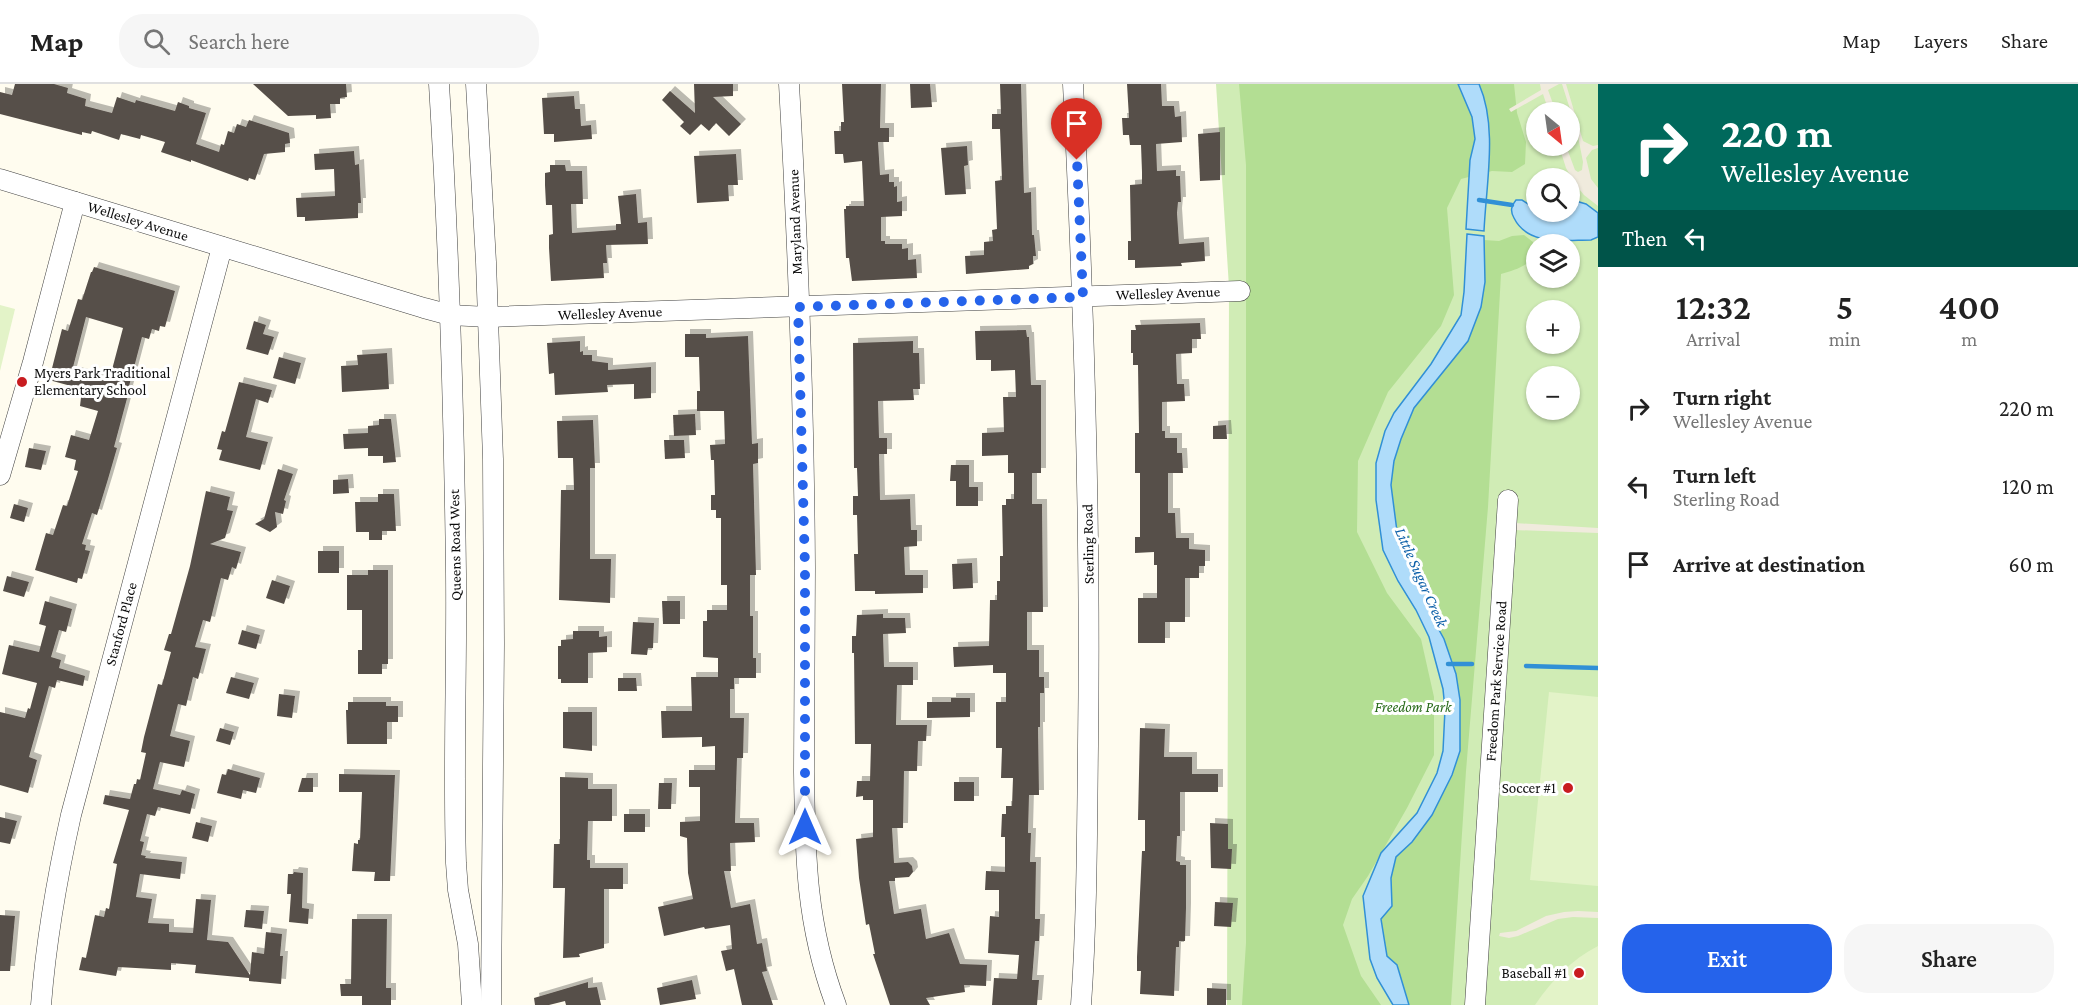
<!DOCTYPE html>
<html lang="en">
<head>
<meta charset="utf-8">
<style>
	:root { --surface:#fff; --page:#f6f6f6; --text:#222; --muted:#767676; --line:#e0e0e0; --accent:#2563eb }
	body { margin:0; font-family:"Crimson Pro",serif; background:var(--page); color:var(--text); height:100vh; display:flex; flex-direction:column; font-size:22px; white-space:nowrap }
	* { box-sizing:border-box; margin:0 }
	p { font-size:20px; color:var(--muted) }
	.icon { flex:none; width:33px; height:33px; fill:none; stroke:currentColor; stroke-width:2; stroke-linecap:round; stroke-linejoin:round }
	.map { position:relative; flex:1; overflow:hidden }
	.side { display:flex; flex-direction:column; background:var(--surface); width:480px }
	.side>* { flex:none }
	.hud { background:#00695c; color:#fff; overflow:hidden }
	.needle { width:39px; rotate:151deg }
	.controls { position:absolute; left:1526px; top:18px; display:grid; gap:12px }
	.controls a { display:grid; place-items:center; width:54px; height:54px; border-radius:50%; background:var(--surface); box-shadow:0 2px 4px #0004; font-size:30px }
	.pin { position:absolute; display:grid; place-items:center; width:51px; height:51px; color:#fff; margin:-62px -26px; border-radius:50% 50% 50% 0; rotate:-45deg; box-shadow:0 0 6px #0007 }
	.pin .icon { rotate:45deg }
	.me { position:absolute; width:66px; margin:-33px; rotate:0deg; stroke-linejoin:round; filter:drop-shadow(0 0 4px #0008) }
	.turn { display:flex; align-items:center; gap:21px; height:126px; padding:0 24px; font-size:27px }
	.turn .icon { width:78px; height:78px; stroke-width:2.5 }
	.turn b { display:block; font-size:42px; line-height:51px }
	.then { display:flex; align-items:center; height:57px; padding:0 24px; background:#0003; gap:12px; font-size:22px }
	.eta { display:flex; justify-content:space-evenly; align-items:center; height:102px; text-align:center }
	.eta b { font-size:36px; font-weight:600; line-height:42px }
	.action { display:flex; gap:12px; margin-top:auto; padding:12px 24px }
	.action a { flex:1; height:69px; border-radius:24px; background:var(--accent); color:#fff; font-size:24px; font-weight:600; line-height:69px; text-align:center }
	.action a+a { background:var(--page); color:var(--text) }
	ul { padding:0; list-style:none }
	li { display:flex; align-items:center; gap:18px; height:78px; padding:0 24px }
	li div { flex:1 }
	li b { display:block; font-size:22px }
	li em { font-style:normal }
	header { display:flex; align-items:center; gap:36px; box-sizing:border-box; height:84px; padding:0 30px; background:var(--surface); border-bottom:2px solid var(--line) }
	header strong { font-size:28px }
	nav { display:flex; gap:33px; margin-inline-start:auto; font-size:21px }
	.search { width:420px; height:54px; background:var(--page); display:flex; align-items:center; gap:15px; box-sizing:border-box; padding:0 21px; border-radius:24px; color:var(--muted); font-size:22px }
	main { display:flex; flex:1; min-height:0 }
	.map>svg:first-child { display:block }
	.green { fill:#d0ecb5; fill-rule:evenodd }
	.forest { fill:#b3de93 }
	.pitch { fill:#e3f3c8 }
	.plaza { fill:#f0ebdd }
	.water { fill:#afdcfa; stroke:#3190d6; stroke-width:1.5 }
	.lines { fill:none; stroke-linecap:round; stroke-linejoin:round }
	.stream { stroke:#3190d6; stroke-width:4.5 }
	.building { fill:#574f49; fill-rule:evenodd; filter:url(#shadow) }
	.minor-casing { stroke:#414141; stroke-width:21 }
	.minor { stroke:#fff; stroke-width:20 }
	.route { stroke:#2563eb; stroke-width:10; stroke-dasharray:0 18 }
	.poi-dot { fill:#c81c20; stroke:#fff; stroke-width:2 }
	.labels { text-anchor:middle; stroke-width:6; stroke-linejoin:round; paint-order:stroke }
	.street-label { font-size:15px; fill:#0e0e0e; stroke:#fff }
	.poi-label { font-size:15px; fill:#0e0e0e; stroke:#fff; text-anchor:end }
	.park-label { font-size:15px; font-style:italic; fill:#286a19; stroke:#fff }
	.water-label { font-size:16px; font-style:italic; fill:#0e61a9; stroke:#fff }
</style>
</head>
<body>
<header>
<strong>Map</strong>
<div class="search"><svg class="icon" aria-label="search" viewBox="0 0 24 24"><circle cx="10" cy="10" r="6"/><path d="M15 15l6 6"/></svg>Search here</div>
<nav><a>Map</a><a>Layers</a><a>Share</a></nav>
</header>
<main>
<div class="map">
<svg width="1598" height="921" viewBox="0 0 1598 921">
	<defs>
		<filter id="shadow"><feDropShadow dx="5" dy="-5" stdDeviation="0" flood-color="#0004"/></filter>
	</defs>
	<rect width="100%" height="100%" fill="#fffcef"/>
	<path class="green" d="M1216,0H1598V921H1227L1229,203ZM1536,28H1569V62H1536ZM1536,94H1569V128H1536ZM1536,160H1569V194H1536ZM1536,226H1569V260H1536ZM1536,292H1569V326H1536Z"/>
	<g class="forest">
		<path d="M1239,0H1514L1517,29L1526,58L1525,80L1512,88L1492,87L1461,95L1447,124L1454,211L1441,242L1388,308L1358,377L1357,448L1387,509L1421,555L1434,613V671L1407,724L1368,792L1352,815L1343,841L1361,892L1381,921H1242L1246,859V81Z"/>
		<path d="M1524,151L1533,158L1536,170C1527,183 1515,186 1501,190L1488,423L1466,687L1451,921H1409L1397,881L1387,872L1381,835L1392,822L1391,794L1396,773L1412,758L1452,691L1460,667V616L1444,555L1433,535L1425,503L1398,455L1391,401L1394,377L1401,355L1414,324L1468,257L1481,223L1485,199L1484,156L1499,157L1512,152Z"/>
	</g>
	<g class="pitch">
		<path d="M0,221L15,225L0,287Z"/>
		<path d="M1549,608L1598,613V802L1530,796Z"/>
		<path d="M1598,862V921H1535C1552,896 1571,876 1598,862Z"/>
	</g>
	<g class="plaza">
		<path d="M1540,0H1559L1548,6L1556,28H1549L1543,10L1511,28L1509,25L1541,6Z"/>
		<path d="M1562,0H1566L1583,57L1593,62L1598,61V64L1592,66L1586,74L1591,95L1598,104V122L1584,111L1575,100L1566,84L1559,62H1566L1575,86L1578,88L1582,86L1583,78L1577,47Z"/>
		<path d="M1514,439L1598,444V449L1514,446Z"/>
		<path d="M1578,827L1598,828V834L1573,833L1558,835L1518,852L1509,854L1499,852L1500,849L1516,847L1546,832L1564,828Z"/>
	</g>
	<g class="water">
		<path d="M1458,0H1479C1498,43 1486,101 1484,147L1466,145L1470,76L1475,55L1472,33Z"/>
		<path d="M1569,115L1586,120L1598,129V153L1591,156C1563,156 1528,162 1514,134C1510,127 1511,122 1516,116H1522L1536,125V128H1569Z"/>
		<path d="M1467,150L1484,152L1485,198L1481,223L1468,257L1414,324L1401,355L1394,377L1391,401L1398,455L1425,503L1433,535L1444,555L1456,590L1460,616V667L1452,691L1432,731L1412,758L1396,773L1391,794L1392,822L1381,835L1387,872L1397,881L1409,921H1393L1377,894L1370,875L1363,812L1381,769L1417,729L1437,689L1443,667L1445,625L1443,605L1429,553L1416,526L1398,497L1383,466L1376,416V379L1385,347L1394,329L1431,280L1461,231L1464,208Z"/>
	</g>
	<g class="lines">
		<g class="stream">
			<path d="M1479,116L1512,121"/>
			<path d="M1448,580H1472"/>
			<path d="M1526,582L1598,584"/>
		</g>
	</g>
	<g class="building">
		<path d="M15,0H54L68,4L67,9L86,15L85,22L112,29L117,13L135,19L136,16L175,27L178,18L189,22V24L206,29L196,60L219,68L221,60L224,61L228,47L234,49L237,40L246,43L249,36L289,49L290,59L285,60V68L264,70L255,96L249,94L248,97L191,76V78L161,68L165,58L141,51L140,55L121,50L119,56L92,47L91,50L82,48V51L0,30V8L12,11Z"/>
		<path d="M253,0H346L347,13L340,14V20H330L331,34L316,35V31L288,32Z"/>
		<path d="M694,0H733V12L713,13L741,40L729,52L716,39L709,47L701,40L690,51L680,42L684,38L662,16L670,7L695,29Z"/>
		<path d="M842,0H881L880,44H889V58H878L880,91L889,90V98H894V103L897,102V118L902,117V132L881,133V157H885V160H902V165L908,164V176L916,175L917,194L852,197L849,174H846L844,125H846V122H864L862,77L844,79L843,70H835L834,47H841V38H844Z"/>
		<path d="M910,0H930L932,23L911,24Z"/>
		<path d="M1000,0H1021L1024,109L1031,108L1032,151H1034L1036,172H1033V180L1029,182V185L966,190L965,172L984,171V158L993,157L992,146L997,145L995,97L1002,96L1000,45H992V30H1001Z"/>
		<path d="M1127,0H1161L1162,22H1174L1175,33L1181,32L1182,58L1156,60L1157,87L1176,86V92H1180L1181,118H1178L1177,129L1179,160L1204,158L1205,177L1181,179L1182,182L1135,184V176H1128V157H1131L1130,101L1142,100V88L1141,61H1130L1129,51H1123L1122,34H1129Z"/>
		<path d="M574,12L575,25H580L581,42L591,41L592,55L554,58V50H544L542,14Z"/>
		<path d="M1220,48V96L1200,97L1198,50Z"/>
		<path d="M967,62L968,81L964,82L966,110L945,111L941,64Z"/>
		<path d="M354,67L355,81L359,80L361,119H358V134L305,137V133H297L296,114L335,112L334,85L315,86L314,70Z"/>
		<path d="M736,70L738,101H728L729,117L697,119L694,72Z"/>
		<path d="M550,81H565L566,87H582L583,120H571L572,149L616,146V140H621L618,112L636,110L638,139L647,138L648,160L606,161L607,179H603L604,194L551,197L549,164V151L553,150L552,121H546L545,101V89L550,88Z"/>
		<path d="M94,183L175,207L165,243L160,242L159,247L152,245L149,255L142,253L128,306L129,307L114,363L117,364L108,395L97,431L92,429L82,460L86,461L85,466L90,467L82,495L78,494L77,499L35,486L46,449L53,451L63,421L67,422L78,387L74,386L76,376L65,373L71,351L89,356L98,327L80,322L82,305L49,296L62,245L68,247L78,215L82,216L91,188H92ZM86,233L123,244L109,297L72,287Z"/>
		<path d="M254,237L266,241L263,250L274,253L268,271L246,265Z"/>
		<path d="M1200,239L1201,255H1192V269L1176,270L1177,300H1184L1185,317L1162,318V347H1165V354H1177V369H1182L1183,389H1168V429H1175L1176,454H1189V465L1205,466V482H1199V494H1185V538H1165V559H1138V514H1157V481H1154V468L1135,469V453H1140V389H1135V349H1139L1138,281H1133V269H1131V246H1136L1135,241Z"/>
		<path d="M1026,246L1027,253H1029L1031,301H1041V389H1032V420H1042L1043,528H1027V566H1039V593H1044V609H1040V643H1038L1039,711H1029L1028,749H1031L1030,778H1036L1035,835H1040L1039,857H1035L1032,896H1039L1037,921H992L994,894L1017,895L1019,871L988,869L990,832L999,833V806H985L986,787L1005,788V753H1001L1002,730H1006V722H1012L1013,694H1001L1002,664H996V618H1006V589H993V581L954,583L953,563L989,562L990,516H997V497H1000V472H1003L1002,421H1006V415H1014V389H1008V371L982,372V349L1004,348L1003,313H1016L1015,286L991,287V276H976L975,247Z"/>
		<path d="M685,250H706V254L748,252L752,360L758,359V379L753,380L756,491H750V532H753V574H756V594H734V605H730V634H744L743,674H737L735,739H754L755,758L730,759L731,787H724L731,824L750,820L757,860L762,859L767,887L762,888L773,921H742L734,885L726,887L721,867L732,865L730,841L705,845L704,843L664,852L658,823L693,815L688,789L687,754L680,752V738L700,737V703H689V686H715V662L702,663V653L662,654L661,627H692L691,593H718V574L703,573V537H707V526H727V501H721V434H716V426H711V411H715L714,376H711L710,361L725,360L724,327H697V307H700L699,273H685Z"/>
		<path d="M580,257V268L583,267V271H592V277L608,279V286L651,283V314L634,315V300L607,301L608,308L555,311L554,289L549,290L547,259Z"/>
		<path d="M913,257V269H919L920,305H913L914,316L878,317L879,354H887V370H879L880,416L910,415L911,446H917V462L904,463L905,491H923V509L875,510V507H855L854,470H858L857,431H853V412H858L857,384H854L853,259Z"/>
		<path d="M387,269L389,305L342,308L341,282L358,281L357,271Z"/>
		<path d="M279,273L301,279L295,300L273,294Z"/>
		<path d="M239,298L272,306L268,319L256,315L246,353L268,358L260,386L219,376L222,366L217,365L222,347L225,348Z"/>
		<path d="M695,330L696,351L674,352L673,331Z"/>
		<path d="M379,335H391L396,378L383,379V372H368V364L344,365L343,350L368,349V342L379,341Z"/>
		<path d="M593,336L595,384H590V475H611L610,519L559,516L561,406H574L573,374H558L557,337Z"/>
		<path d="M1226,341L1227,355H1213V342Z"/>
		<path d="M664,356H684L685,374L665,375Z"/>
		<path d="M29,364L46,367L41,386L25,383Z"/>
		<path d="M951,381H969V403H978V422H956V397H950Z"/>
		<path d="M278,385L293,390L284,416L286,417L283,430L275,428L277,443L270,448L255,440L264,435Z"/>
		<path d="M348,395L349,409L333,410V396Z"/>
		<path d="M206,407L230,413L227,426L233,427L225,454L210,460L241,468L236,485L232,483L228,496L221,494L210,538L203,536L195,563L206,565L198,595L193,593L186,622L178,620L170,652L190,657L184,683L160,678L153,705L180,711L182,706L195,710L190,730L158,723L155,732L147,730L140,757L144,758L141,771L146,772L145,774L182,778L180,795L140,790L136,813L152,815L148,839L169,840V848L193,849L196,815L211,816L207,856L228,858L250,891L252,868L264,870L266,848L282,850L280,872H283L281,900L249,897V894L195,889L196,881L171,879V886L118,883L116,892L79,886L82,873L86,874L95,831L104,833L106,824L109,825L117,780L113,779L129,726L103,720L105,711L130,715L134,700H136L137,695L140,696L146,669L141,668L144,653L158,600L162,601L171,568L164,566L169,550H171L190,482Z"/>
		<path d="M378,410H394L396,447H382V456H369V448H356L355,418H378Z"/>
		<path d="M14,420L28,424L24,438L10,434Z"/>
		<rect x="318" y="467" width="21" height="22"/>
		<path d="M972,479L973,504L953,505L952,480Z"/>
		<path d="M368,486H388V580H382V590H358V566H362V526H347V491H368Z"/>
		<path d="M7,492L29,498L24,513L3,507Z"/>
		<path d="M272,496L290,502L284,520L266,514Z"/>
		<path d="M45,517L72,525L66,548L59,546L51,573L61,576L59,584L85,592L83,602L57,596L55,604L49,602L29,673L37,676L28,709L0,701V628L25,634L28,624L30,625L37,599L2,590L9,561L39,568L46,542L39,540Z"/>
		<path d="M662,517H680V540H663Z"/>
		<path d="M883,530V534H905L906,549L883,550L884,583H913V601H897L896,641H927L926,657H918L917,687H904L903,744H892L894,779L908,778L912,782L913,788L909,793L895,794V797H889L894,830L921,825L926,855L949,849L960,880L987,881L986,902L964,901L965,908L926,914L930,921H890L873,870H875L869,840L866,841L859,794L856,755L873,753V716H863V712L856,713L857,697H870L871,660H855L854,569H852V552H856L857,531Z"/>
		<path d="M633,538L654,539L653,564H648L647,571L631,570Z"/>
		<path d="M242,546L260,551L256,565L238,560Z"/>
		<path d="M573,547H599V553L607,552V568L588,569V599H561V595H558V562H561V556L573,555Z"/>
		<path d="M231,593L254,599L249,615L226,609Z"/>
		<path d="M618,594H636L637,607H618Z"/>
		<path d="M279,610L295,612L292,634L277,632Z"/>
		<path d="M951,614H970V633L927,634V618H951Z"/>
		<path d="M348,618H386V622H398V638H387V660H347L346,626H348Z"/>
		<path d="M563,628H592V667L563,664Z"/>
		<path d="M220,644L234,648L230,661L216,657Z"/>
		<path d="M1140,644L1165,645L1164,673H1192V690H1218V708H1180V752H1177L1176,777L1180,778V781H1186V824L1185,857H1179V863H1176L1174,912L1140,910L1141,887H1137V873L1142,767H1145V736H1138Z"/>
		<path d="M228,685L260,694L256,709L243,706L241,715L217,709L222,690L226,691Z"/>
		<path d="M339,690L395,691L390,797H374L375,788L352,787L354,759L358,760V756H360L362,708H339Z"/>
		<path d="M560,693L588,694V705H612V737H588L587,776H590V784H623V805H604V864L579,870L580,873L563,874L565,804H553L554,760H560Z"/>
		<path d="M302,694H313V708H298Z"/>
		<rect x="954" y="698" width="20" height="19"/>
		<path d="M659,699H672L671,725H658Z"/>
		<rect x="624" y="730" width="21" height="18"/>
		<path d="M0,733L17,737L10,760L0,758Z"/>
		<path d="M196,738L212,742L208,758L192,754Z"/>
		<path d="M1210,739L1228,740V765H1232L1231,785L1211,784Z"/>
		<path d="M294,788L303,789L302,824L309,825L308,840L289,838L291,810H287L288,790H293Z"/>
		<path d="M1215,818L1233,819L1231,843L1214,842Z"/>
		<path d="M246,826L264,827L262,845L244,843Z"/>
		<path d="M0,831L15,832L10,887H0Z"/>
		<path d="M352,835H387L386,904H391V921H362V912H341L340,900H351Z"/>
		<path d="M692,896L696,915L660,921L657,904Z"/>
		<path d="M588,898V904L597,903L601,921H566L565,917L549,921H535L534,914Z"/>
		<path d="M1207,904L1226,905V921H1207Z"/>
	</g>
	<g class="lines">
		<g class="minor-casing">
			<g id="minor">
				<path d="M439,0C449,163 454,326 456,489C457,585 453,682 456,779L458,806L468,860L472,921"/>
				<path d="M476,0L486,178L493,375L494,560L491,921"/>
				<path d="M789,0C798,161 804,322 805,483C805,551 804,620 804,688C805,772 806,841 836,921"/>
				<path d="M1073,0C1084,221 1091,441 1088,662C1087,748 1087,835 1081,921"/>
				<path d="M0,95L424,224L450,231L488,233L1240,207"/>
				<path d="M0,391L33,278L75,118"/>
				<path d="M41,921C46,857 57,794 71,731L222,163"/>
				<path d="M1475,921L1508,416"/>
			</g>
		</g>
		<use href="#minor" class="minor"/>
	</g>
	<g class="lines">
		<path class="route" d="M805,743V483L798,223L1083,213L1077,76"/>
	</g>
	<g class="poi-dot">
		<circle cx="22" cy="298" r="6"/>
		<circle cx="1568" cy="704" r="6"/>
		<circle cx="1579" cy="889" r="6"/>
	</g>
	<g class="labels">
		<g class="street-label">
			<text transform="translate(138 137) rotate(17)" y="5">Wellesley Avenue</text>
			<text transform="translate(795 138) rotate(-92)" y="5">Maryland Avenue</text>
			<text transform="translate(1168 209) rotate(-2)" y="5">Wellesley Avenue</text>
			<text transform="translate(610 229) rotate(-2)" y="5">Wellesley Avenue</text>
			<text transform="translate(1088 460) rotate(-91)" y="5">Sterling Road</text>
			<text transform="translate(455 461) rotate(-91)" y="5">Queens Road West</text>
			<text transform="translate(121 540) rotate(-75)" y="5">Stanford Place</text>
			<text transform="translate(1496 597) rotate(-86)" y="5">Freedom Park Service Road</text>
		</g>
		<g class="poi-label">
			<text x="34" y="294" text-anchor="start">Myers Park Traditional<tspan x="34" dy="17">Elementary School</tspan></text>
			<text x="1556" y="709">Soccer #1</text>
			<text x="1567" y="894">Baseball #1</text>
		</g>
		<g class="park-label">
			<text x="1413" y="628">Freedom Park</text>
		</g>
		<g class="water-label">
			<text transform="translate(1422 493) rotate(66)" y="6">Little Sugar Creek</text>
		</g>
	</g>
</svg>
<div class="controls">
<a><svg class="needle" viewBox="-14 -14 28 28"><path d="M0-13l5 13h-10z" fill="#e53935"/><path d="M0 13l5-13h-10z" fill="#767676"/></svg></a>
<a><svg class="icon" aria-label="search" viewBox="0 0 24 24"><circle cx="10" cy="10" r="6"/><path d="M15 15l6 6"/></svg></a>
<a><svg class="icon" aria-label="layers" viewBox="0 0 24 24"><path d="M12 4l9 5-9 5-9-5zM3 14l9 5 9-5"/></svg></a>
<a>+</a>
<a>−</a>
</div>
<div class="pin" style="left:1077px;top:76px;background:#d93025"><svg class="icon" aria-label="arrive" viewBox="0 0 24 24"><path d="M6 21V4h12l-3 4 3 4H6"/></svg></div>
<svg class="me" style="left:805px;top:743px" viewBox="-20 -20 40 40"><path d="M0-17L14 15 0 8-14 15z" fill="#2563eb" stroke="#fff" stroke-width="4"/></svg>
</div>
<section class="side">
<div class="hud">
<div class="turn"><svg class="icon" aria-label="right" viewBox="0 0 24 24"><path d="M7 20v-9h11M14 6l5 5-5 5"/></svg><div><b>220 m</b>Wellesley Avenue</div></div>
<div class="then">Then<svg class="icon" aria-label="left" viewBox="0 0 24 24"><path d="M17 20v-9H6M10 6l-5 5 5 5"/></svg></div>
</div>
<div class="eta">
<div><b>12:32</b><p>Arrival</p></div>
<div><b>5</b><p>min</p></div>
<div><b>400</b><p>m</p></div>
</div>
<ul>
<li><svg class="icon" aria-label="right" viewBox="0 0 24 24"><path d="M7 20v-9h11M14 6l5 5-5 5"/></svg><div><b>Turn right</b><p>Wellesley Avenue</p></div><em>220 m</em></li>
<li><svg class="icon" aria-label="left" viewBox="0 0 24 24"><path d="M17 20v-9H6M10 6l-5 5 5 5"/></svg><div><b>Turn left</b><p>Sterling Road</p></div><em>120 m</em></li>
<li><svg class="icon" aria-label="arrive" viewBox="0 0 24 24"><path d="M6 21V4h12l-3 4 3 4H6"/></svg><div><b>Arrive at destination</b></div><em>60 m</em></li>
</ul>
<div class="action"><a>Exit</a><a>Share</a></div>
</section>
</main>
</body>
</html>
